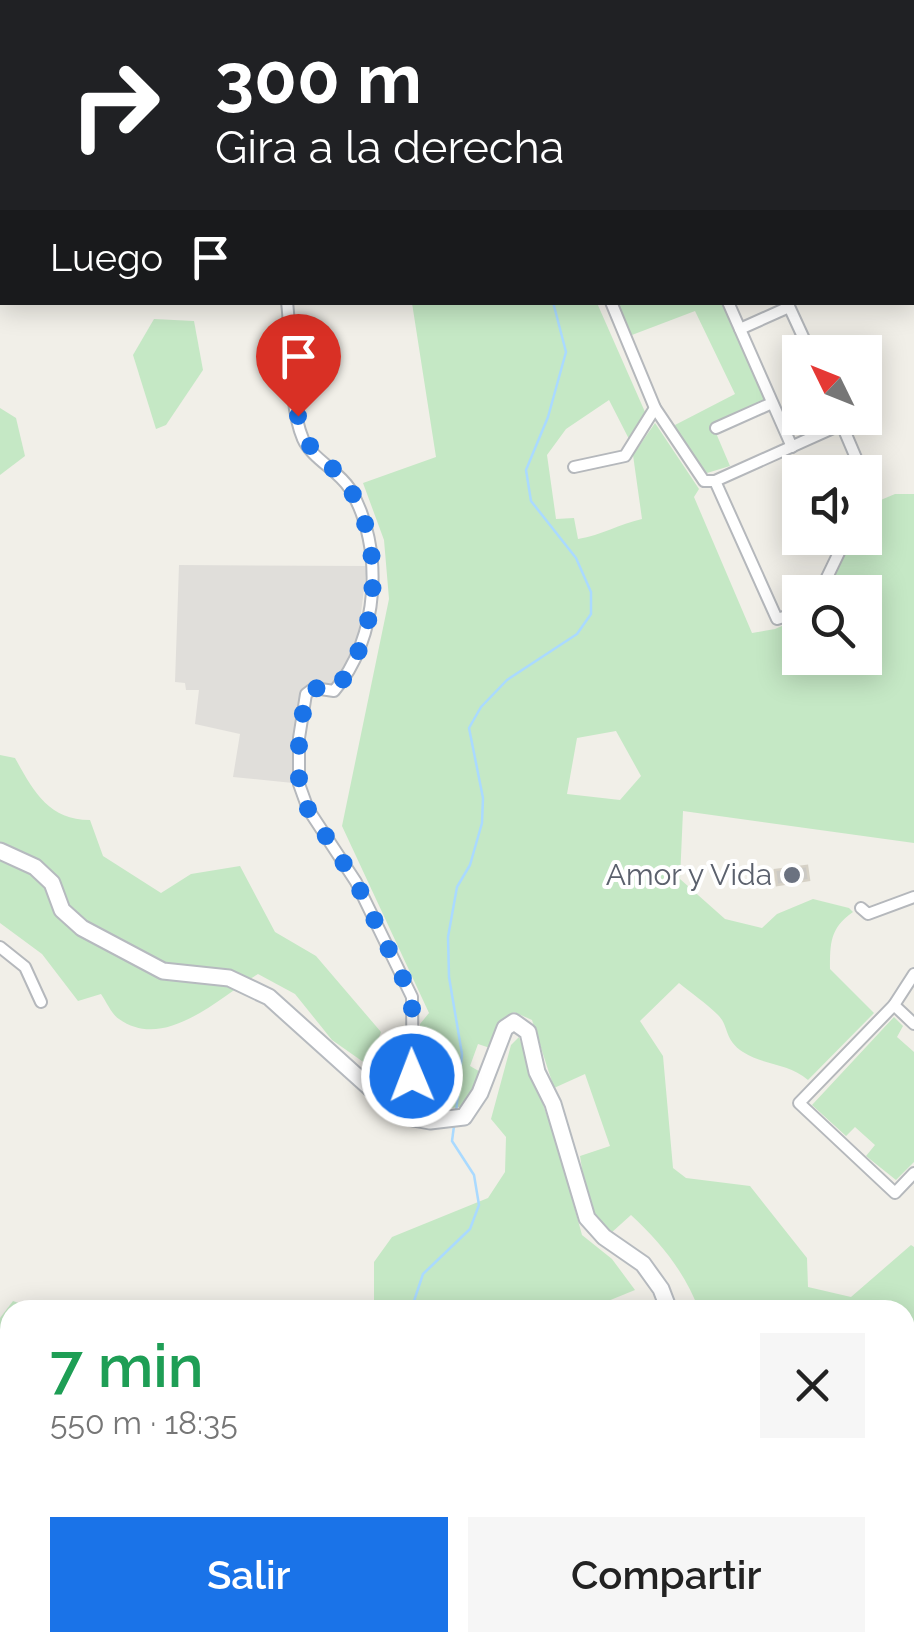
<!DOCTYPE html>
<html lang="es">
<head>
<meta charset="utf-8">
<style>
	:root { --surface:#fff; --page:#f6f6f6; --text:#222; --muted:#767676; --accent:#1a73e8 }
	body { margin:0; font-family:Raleway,sans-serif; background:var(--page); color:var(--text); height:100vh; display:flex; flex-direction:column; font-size:38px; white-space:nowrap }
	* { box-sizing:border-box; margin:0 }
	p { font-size:32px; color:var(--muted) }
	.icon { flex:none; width:55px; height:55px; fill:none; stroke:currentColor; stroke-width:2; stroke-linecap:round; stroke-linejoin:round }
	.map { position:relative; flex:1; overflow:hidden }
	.side { position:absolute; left:0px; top:1300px; width:915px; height:352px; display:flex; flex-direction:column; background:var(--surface); border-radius:30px 30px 0 0; box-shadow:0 5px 25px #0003 }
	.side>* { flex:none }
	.hud { position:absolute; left:0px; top:0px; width:915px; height:305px; box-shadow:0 5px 25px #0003; background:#202124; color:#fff; overflow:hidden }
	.needle { width:65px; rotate:313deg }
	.tools { position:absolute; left:782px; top:335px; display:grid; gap:20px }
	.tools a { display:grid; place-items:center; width:100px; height:100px; border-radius:0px; background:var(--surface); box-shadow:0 5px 25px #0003; font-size:50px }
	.pin { position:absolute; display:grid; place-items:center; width:85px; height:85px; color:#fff; margin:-102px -42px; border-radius:50% 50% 50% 0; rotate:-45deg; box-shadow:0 0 10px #0007 }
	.pin .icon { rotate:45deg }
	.me { position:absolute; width:110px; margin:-55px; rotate:359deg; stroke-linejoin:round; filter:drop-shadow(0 0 8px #0008) }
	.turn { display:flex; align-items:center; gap:35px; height:210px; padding:0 50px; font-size:45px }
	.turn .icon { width:130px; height:130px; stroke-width:2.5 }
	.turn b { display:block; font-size:70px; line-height:85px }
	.then { display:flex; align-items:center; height:95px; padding:0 50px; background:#0003; gap:20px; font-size:38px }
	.round { display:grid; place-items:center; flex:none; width:105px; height:105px; border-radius:0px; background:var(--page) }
	.summary { display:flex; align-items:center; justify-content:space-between; height:170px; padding:0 50px }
	h1 { font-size:60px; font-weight:600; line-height:75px; color:#1e9e55 }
	.cta { display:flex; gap:20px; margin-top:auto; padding:20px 50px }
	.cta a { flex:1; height:115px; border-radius:0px; background:var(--accent); color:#fff; font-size:40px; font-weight:600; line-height:115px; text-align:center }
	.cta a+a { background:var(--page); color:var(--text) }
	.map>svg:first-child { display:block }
	.industrial { fill:#e0deda }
	.education { fill:#e1ded6 }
	.green { fill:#c5e8c5; fill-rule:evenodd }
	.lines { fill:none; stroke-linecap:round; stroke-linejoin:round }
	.stream { stroke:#aadaff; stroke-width:2.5 }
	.building { fill:#cccac5; stroke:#d6d1c6; stroke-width:2.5 }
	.street-casing { stroke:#b5b8bc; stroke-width:14 }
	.secondary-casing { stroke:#b6babf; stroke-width:19 }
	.street { stroke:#fff; stroke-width:10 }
	.secondary { stroke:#fff; stroke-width:15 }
	.route { stroke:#1a73e8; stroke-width:18; stroke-dasharray:0 32.4 }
	.worship-dot { fill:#6b7280; stroke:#fff; stroke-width:4 }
	.labels { text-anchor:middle; stroke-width:8; stroke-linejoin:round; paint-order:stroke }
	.worship-label { font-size:30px; fill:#5b616d; stroke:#fff; text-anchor:end }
</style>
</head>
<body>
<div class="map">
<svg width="914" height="1651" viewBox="0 0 914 1651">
	<rect width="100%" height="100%" fill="#f1efe8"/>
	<path class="industrial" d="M179,565L367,566L358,636L344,675L333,685L302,694L300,698L293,783L233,777L240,734L195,724L199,690H186L185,683L175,682Z"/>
	<path class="education" d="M669,1642H862L865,1651H665Z"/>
	<g class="green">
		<path d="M412,303H597L645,412L630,441L609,400L566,429L547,455L556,519L574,518L578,539C602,535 619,524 642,519L633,455L655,423L699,489L694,497L752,633L775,629L800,618V658H865V592H826L852,538H865V492L869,501L876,502L895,494H914V843L683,811L680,879L725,919L762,928L777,914L813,899L849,908L853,912C830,928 830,943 830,969L874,1013L808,1080C789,1063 765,1066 743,1052C723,1039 730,1026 717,1014C706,1003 691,993 679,983L640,1021L663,1056L673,1168L686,1178L750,1186L807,1258L808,1287L851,1297L911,1245L914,1247V1651H865L862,1643L905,1642V1310H699C685,1272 660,1242 631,1215L611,1233C585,1215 585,1185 580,1156L610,1146L585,1074L554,1088L532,1020L514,1012L502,1022L493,1049L478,1044L470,1066L484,1074L466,1106L423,1112L419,1104L420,1024L429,1013L342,826L389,599L384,540L363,483L436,457ZM616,731L641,776L620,800L567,794L577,738Z"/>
		<path d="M608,303H724L767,399L713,426L730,466L707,473L676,433L675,425L735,394L695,311L624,338Z"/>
		<path d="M154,319L194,321L203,370L166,425L156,429L133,355Z"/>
		<path d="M0,408L16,418L25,456L0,475Z"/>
		<path d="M0,755L15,758C33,790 48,820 90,820L103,856L161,893L191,874L240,866L275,932L316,956L381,1032L369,1066L332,1040L295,994L258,974C220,997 165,1052 119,1019C112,1015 106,1001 101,994L78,1001L42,954L0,923Z"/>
		<path d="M894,1017L903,1026L897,1037L914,1052V1162L896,1180L866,1156L875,1145L855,1127L846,1136L812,1105Z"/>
		<path d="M519,1037L557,1144L582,1235L612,1259L635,1290L586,1310L524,1303L522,1310H374V1262L392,1237L488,1198L505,1172L506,1137L491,1119L511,1045Z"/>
		<path d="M13,1301L27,1306L25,1310H10V1453L0,1464V1318Z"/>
		<path d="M54,1643H432L429,1651H59Z"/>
	</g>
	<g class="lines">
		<g class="stream">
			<path d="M396,2L397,0"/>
			<path d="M456,1113L462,1054L449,977L448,937L457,887L470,865L482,823L483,798L469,728L481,707L507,680L577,634L591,614V592L576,558L531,501L526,470L548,417L566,352L553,302"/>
			<path d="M411,1310L423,1274L470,1229L479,1205L474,1175L452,1141L454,1126"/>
			<path d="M176,1651L181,1642"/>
		</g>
	</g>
	<path class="building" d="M807,866L809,880L777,885L775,870Z"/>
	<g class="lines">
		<g class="street-casing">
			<g id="street">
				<path d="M216,0L217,2"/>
				<path d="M682,0V2"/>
				<path d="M697,0V2"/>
				<path d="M582,2L584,0"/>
				<path d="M636,2L638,0"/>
				<path d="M287,302C292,342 288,404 303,439C312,459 338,470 350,489C385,547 379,640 334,691L314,688L306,694L299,738V784L308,809L356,882L412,997L413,1118"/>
				<path d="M611,302L655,408L704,481H715L842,424"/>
				<path d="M728,302L792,447"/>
				<path d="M787,302L810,352"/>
				<path d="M740,329L789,307"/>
				<path d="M839,418L862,472"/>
				<path d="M716,428L772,403"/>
				<path d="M574,467L625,456L655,408"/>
				<path d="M865,479L874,498"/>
				<path d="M715,481L777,619L800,612"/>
				<path d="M820,592L846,538"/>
				<path d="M861,908L868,914L914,897"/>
				<path d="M0,947L25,967L41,1002"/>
				<path d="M914,974L894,1005L799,1103L895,1193L914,1173"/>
				<path d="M894,1005L914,1024"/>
				<path d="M508,1642L511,1651"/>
				<path d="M630,1648L639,1642"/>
			</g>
		</g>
		<g class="secondary-casing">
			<g id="secondary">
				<path d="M0,851L35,867L52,883L62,910L82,928L163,971L229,978L269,997L390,1106L413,1118L430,1121L464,1117L480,1093L505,1028L514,1022L528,1032L537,1072L553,1104L587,1218L604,1237L643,1264L661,1289L669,1310"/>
				<path d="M562,1642L565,1651"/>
				<path d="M520,1651L524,1642"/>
			</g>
		</g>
		<use href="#street" class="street"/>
		<use href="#secondary" class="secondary"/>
	</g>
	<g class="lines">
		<path class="route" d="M298,416C306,459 332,458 351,491C385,549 379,640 334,691L314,688L306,694L299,738V784L308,809L356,882L412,997V1076"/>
	</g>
	<circle class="worship-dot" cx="792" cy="875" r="10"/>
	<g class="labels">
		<g class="worship-label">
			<text x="772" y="885">Amor y Vida</text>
		</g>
	</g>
</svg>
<div class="tools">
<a><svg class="needle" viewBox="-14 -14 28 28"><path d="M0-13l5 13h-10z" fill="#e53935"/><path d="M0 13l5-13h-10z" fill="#767676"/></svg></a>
<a><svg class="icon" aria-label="sound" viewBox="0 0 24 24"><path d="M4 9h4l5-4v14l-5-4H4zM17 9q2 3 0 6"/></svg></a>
<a><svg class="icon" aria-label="search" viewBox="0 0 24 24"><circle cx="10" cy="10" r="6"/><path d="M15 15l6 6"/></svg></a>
</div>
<div class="pin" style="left:298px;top:416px;background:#d93025"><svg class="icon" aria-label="arrive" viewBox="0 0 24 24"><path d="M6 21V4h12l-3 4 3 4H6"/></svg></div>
<svg class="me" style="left:412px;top:1076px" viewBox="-20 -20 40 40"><circle r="17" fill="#1a73e8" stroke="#fff" stroke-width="3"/><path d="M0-11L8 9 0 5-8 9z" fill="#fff"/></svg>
<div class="hud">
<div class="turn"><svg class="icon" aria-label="right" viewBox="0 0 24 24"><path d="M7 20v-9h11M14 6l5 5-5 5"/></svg><div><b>300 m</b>Gira a la derecha</div></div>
<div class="then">Luego<svg class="icon" aria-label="arrive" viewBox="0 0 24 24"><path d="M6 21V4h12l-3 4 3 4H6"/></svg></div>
</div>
<section class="side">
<div class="summary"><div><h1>7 min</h1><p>550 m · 18:35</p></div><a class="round"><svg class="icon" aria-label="close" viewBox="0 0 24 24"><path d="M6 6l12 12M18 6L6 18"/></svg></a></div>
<div class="cta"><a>Salir</a><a>Compartir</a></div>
</section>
</div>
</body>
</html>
